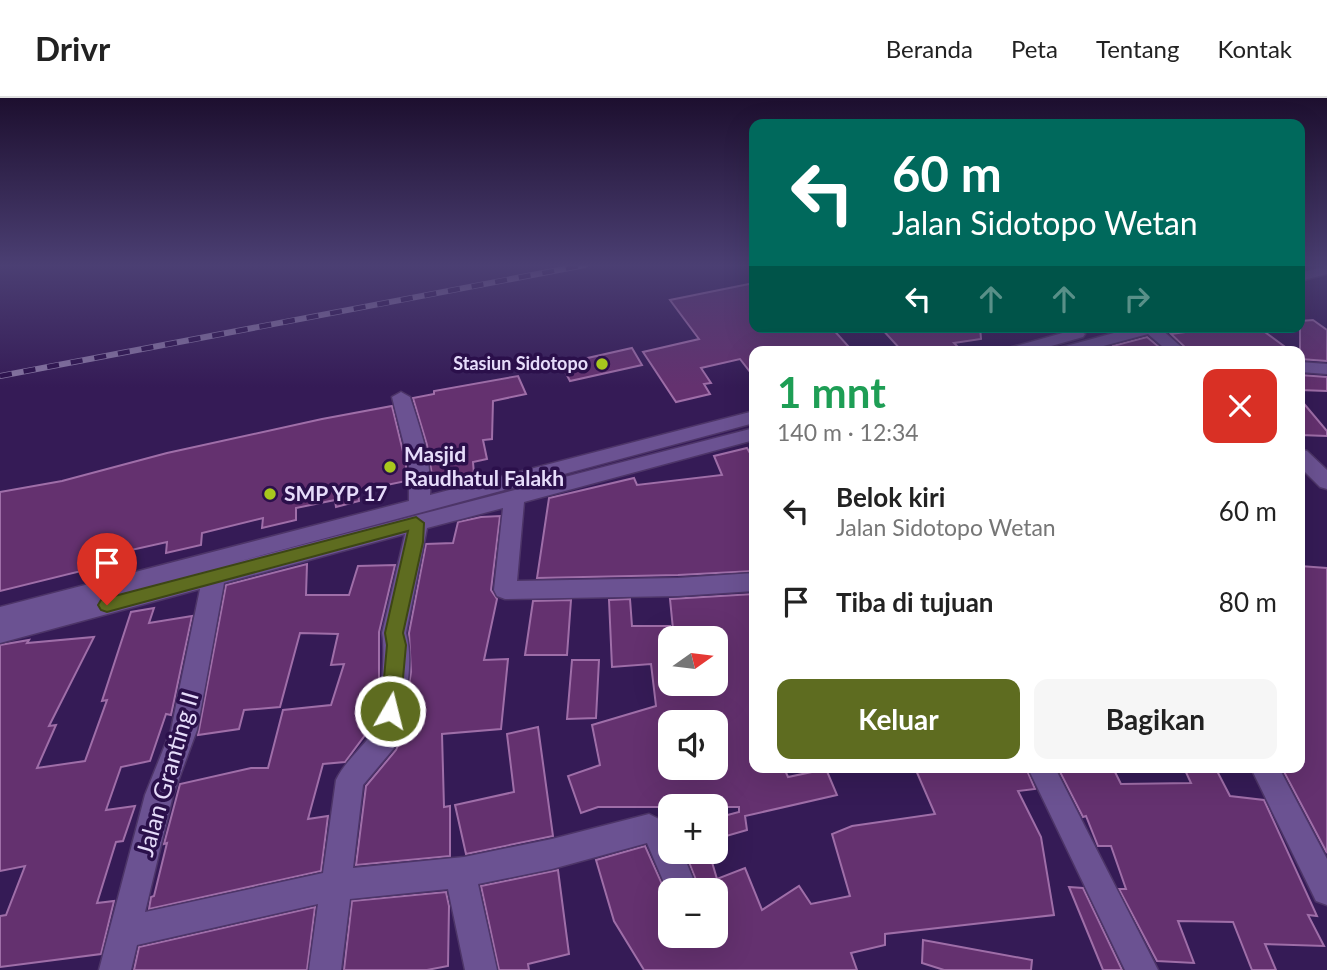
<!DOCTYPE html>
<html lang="id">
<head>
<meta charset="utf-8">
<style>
	:root { --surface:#fff; --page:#f6f6f6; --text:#222; --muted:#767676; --line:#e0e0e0; --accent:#5e6c20 }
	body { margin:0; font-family:Lato,sans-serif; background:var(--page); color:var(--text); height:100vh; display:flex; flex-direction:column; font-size:26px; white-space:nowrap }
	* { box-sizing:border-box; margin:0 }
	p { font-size:23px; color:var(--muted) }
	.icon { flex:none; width:38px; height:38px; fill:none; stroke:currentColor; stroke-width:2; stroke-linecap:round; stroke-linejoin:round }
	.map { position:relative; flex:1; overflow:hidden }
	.details { position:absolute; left:749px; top:248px; width:556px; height:427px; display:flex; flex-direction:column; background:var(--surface); border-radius:14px; box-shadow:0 7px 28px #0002 }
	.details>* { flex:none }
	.guide { position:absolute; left:749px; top:21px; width:556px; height:214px; border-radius:14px; box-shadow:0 7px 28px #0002; background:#00695c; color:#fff; overflow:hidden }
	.needle { width:46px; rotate:76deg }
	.tools { position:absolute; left:658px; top:528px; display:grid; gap:14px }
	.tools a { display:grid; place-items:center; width:70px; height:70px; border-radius:14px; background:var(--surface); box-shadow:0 7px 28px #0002; font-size:35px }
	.pin { position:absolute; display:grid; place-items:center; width:60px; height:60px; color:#fff; margin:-72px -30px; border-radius:50% 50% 50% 0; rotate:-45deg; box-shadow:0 0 7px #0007 }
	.pin .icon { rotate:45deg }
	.me { position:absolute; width:77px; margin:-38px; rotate:8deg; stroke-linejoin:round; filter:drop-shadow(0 0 5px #0008) }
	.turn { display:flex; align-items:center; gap:24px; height:147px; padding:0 28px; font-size:32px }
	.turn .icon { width:91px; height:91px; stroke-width:2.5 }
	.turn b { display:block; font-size:49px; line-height:60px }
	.lanes { display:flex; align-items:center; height:66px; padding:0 28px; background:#0003; justify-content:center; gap:35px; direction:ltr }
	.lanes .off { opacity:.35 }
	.round { display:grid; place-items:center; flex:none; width:74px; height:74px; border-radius:14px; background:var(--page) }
	.summary { display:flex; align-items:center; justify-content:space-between; height:119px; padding:0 28px }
	h1 { font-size:42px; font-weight:700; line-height:52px; color:#1e9e55 }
	.button { display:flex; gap:14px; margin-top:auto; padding:14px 28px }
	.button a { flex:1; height:80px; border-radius:14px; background:var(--accent); color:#fff; font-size:28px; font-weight:700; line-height:80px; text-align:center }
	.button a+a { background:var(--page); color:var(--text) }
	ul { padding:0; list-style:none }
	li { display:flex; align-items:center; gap:21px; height:91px; padding:0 28px }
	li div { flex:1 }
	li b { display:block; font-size:26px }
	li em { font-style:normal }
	header { display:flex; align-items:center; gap:42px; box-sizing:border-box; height:98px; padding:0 35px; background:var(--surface); border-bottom:2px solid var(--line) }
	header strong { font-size:33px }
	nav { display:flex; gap:38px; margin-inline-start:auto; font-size:24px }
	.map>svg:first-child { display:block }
	.building { fill:#64316f; stroke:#9f6ea8; stroke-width:2; fill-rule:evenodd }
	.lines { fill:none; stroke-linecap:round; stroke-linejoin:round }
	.minor-casing { stroke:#4d3568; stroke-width:3 }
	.minor { fill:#6b5292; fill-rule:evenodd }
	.rail-casing { stroke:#8775a2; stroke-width:6 }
	.rail { stroke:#2b104b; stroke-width:4.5; stroke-dasharray:12; stroke-linecap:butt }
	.route { fill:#5e6c20; stroke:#3d4615; stroke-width:2 }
	.poi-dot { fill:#a8c71d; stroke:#2b104b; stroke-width:2.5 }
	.labels { text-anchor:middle; stroke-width:7; stroke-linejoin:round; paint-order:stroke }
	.far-poi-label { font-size:18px; font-weight:bold; fill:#e6dcfa; stroke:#2b104b; text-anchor:end }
	.poi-label { font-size:21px; font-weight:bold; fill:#e6dcfa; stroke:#2b104b; text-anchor:start }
	.near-street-label { font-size:24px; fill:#e6dcfa; stroke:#2b104b }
</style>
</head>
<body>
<header>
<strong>Drivr</strong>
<nav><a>Beranda</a><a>Peta</a><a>Tentang</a><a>Kontak</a></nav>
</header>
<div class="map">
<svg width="1327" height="872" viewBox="0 0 1327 872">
	<rect width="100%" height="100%" fill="#351b56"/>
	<g class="building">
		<path d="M754,185V229H831L849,249L823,254H754V279L740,261L701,270L711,285L704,286L710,296L676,304L643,254L699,241L670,202Z"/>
		<path d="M1313,222L1327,232V263L1300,261V223Z"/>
		<path d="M880,229H980L981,241L954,245L963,254H918L914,249L901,252Z"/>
		<path d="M1222,229H1258L1292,254H1190L1171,236Z"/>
		<path d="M1147,239L1165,254H1116L1113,248Z"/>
		<path d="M632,250L642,267L570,283L561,266Z"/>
		<path d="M1300,277L1327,279V293L1300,292Z"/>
		<path d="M518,278L526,296L493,303L492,341L483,342L487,361L473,364L474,376L433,383L427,347L413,300L434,296V293Z"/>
		<path d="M1300,301L1327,333V338L1300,337Z"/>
		<path d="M392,308L406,366V383L358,393L359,403L336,409L335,402L296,410V422L262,430L263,420L202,435L201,447L166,455L167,444L113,456L111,471L88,477L89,471L0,493V394L62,383L167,355L322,321Z"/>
		<path d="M747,350L754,362V473L678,477L537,480L549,400L634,380L637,387L722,377L714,358Z"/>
		<path d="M500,418L491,492L497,501L484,562L508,561L501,631L442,636L444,709L450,708V758L356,767L366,688L396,652L401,641L411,574L409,535L426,446L453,445L458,424L481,419Z"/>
		<path d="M307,466L306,497H349L358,468L395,467L379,534V588L371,629L345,664L323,666L308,721L328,718L321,773L149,811L151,799L154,798L167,745L164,746L180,686L251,670H268L283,612L331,607L344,566L331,567L338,536L300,535L280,609L244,612L239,631L198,637L226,487Z"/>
		<path d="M1300,468L1327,470V755L1282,670H1300Z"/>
		<path d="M754,496V670H784L788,679L826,671L837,697L745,718L747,732L716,741V720L739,714V709H598L581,715L568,678L600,667L592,627L656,608L651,566L612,569L609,502L630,501L632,528H670V586H716V541H674L670,501ZM670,625H716V670H670Z"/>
		<path d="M571,502L567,557H525L533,503Z"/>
		<path d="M154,510L149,525L192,518L171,617L166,616L150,663L121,669L106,712L135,708L123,743L116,744L97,805L114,803L101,856L0,869V818L6,817L25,768L0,773V547L29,542L27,545L94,539L49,628L56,627L37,670L85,663L107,602L102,603L131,514Z"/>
		<path d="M572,562H599L596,620L567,621Z"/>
		<path d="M538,629L553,738L466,756L455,707L514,694L507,636Z"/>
		<path d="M915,670H1026L1035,691L1018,693L1041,739L1054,817L885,836V847L851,855L857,872H644L614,823L596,762L645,748L666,795L670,797V838H716V793H693L696,782L685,754H709L717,781L745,770L762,812L799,788L811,806L850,798L832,736L852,728L935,716Z"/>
		<path d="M1058,670H1113L1121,686L1191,685L1184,670L1216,671L1230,698L1264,702L1317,818L1308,817L1324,848L1265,846L1276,872H1252L1233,824L1178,823L1194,865L1157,863L1119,791H1126L1111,748H1098L1086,718L1083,719Z"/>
		<path d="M558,772L569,856L528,866L529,872H499L481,788Z"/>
		<path d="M1069,789L1083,790L1122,872H1103Z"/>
		<path d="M446,794L449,808L448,868L427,872H344L352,803Z"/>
		<path d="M315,809L307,872H134L139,849Z"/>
		<path d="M923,842L1032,862L1031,872H944L922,865Z"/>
	</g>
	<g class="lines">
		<g class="minor-casing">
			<g id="minor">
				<path d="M1327,168V176L1300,183V175Z"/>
				<path d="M1136,229H1163L1161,231L1187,254H1169L1148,236L1081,254H1053L1055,251Z"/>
				<path d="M1077,231L1085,236L1083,239L1030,254H1003L1005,251Z"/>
				<path d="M1300,264L1327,266V276L1300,274Z"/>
				<path d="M401,294L410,299C420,331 432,363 430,397L754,313V325L229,466L754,330V342L524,404L517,483L678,480L754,475V493L678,498L505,501L497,498L494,492L503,410L427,430L406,535C415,568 403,607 398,641L394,650L363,687L353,770L464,759L552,741L649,716L669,726L670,754H682L694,783L690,793L668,794L647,745L552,771L478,786L497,872H465L448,791L350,801L341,872H309L318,806L137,847L131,872H99L145,697L171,632L200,491L0,545V509L409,403V366L392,299ZM405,436L382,535C386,553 381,624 370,638C359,653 344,665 336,682L323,775L145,814L173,697L197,632L224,485Z"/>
				<path d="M1300,351L1307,353L1327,372V391L1320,389L1300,369Z"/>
				<path d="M1028,670H1055L1158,872H1125Z"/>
				<path d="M1251,670H1279L1327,761V807L1316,803Z"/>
			</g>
		</g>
		<use href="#minor" class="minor"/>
		<g class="rail-casing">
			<path id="rail" d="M0,278L585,167"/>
		</g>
		<use href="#rail" class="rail"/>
	</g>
	<linearGradient id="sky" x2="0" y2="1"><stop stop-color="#1d0f2f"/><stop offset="0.58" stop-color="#4b3f73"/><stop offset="1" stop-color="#4b3f73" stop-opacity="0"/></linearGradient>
	<rect width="1327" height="289" fill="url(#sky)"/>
	<path class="route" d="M416,419L424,425L423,444L403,535L406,547L400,613L397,619L390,622L383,619L381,613L387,547L385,535L408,433L107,514L101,512L98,507L101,502L107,500Z"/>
	<g class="poi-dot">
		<circle cx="602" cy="266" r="7"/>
		<circle cx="390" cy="369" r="7"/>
		<circle cx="270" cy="396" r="7"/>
	</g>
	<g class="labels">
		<g class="far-poi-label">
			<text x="588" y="272">Stasiun Sidotopo</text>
		</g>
		<g class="poi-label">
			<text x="404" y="364">Masjid<tspan x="404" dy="24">Raudhatul Falakh</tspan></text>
			<text x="284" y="403">SMP YP 17</text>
		</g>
		<g class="near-street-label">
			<text transform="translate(168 676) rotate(-74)" y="8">Jalan Granting II</text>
		</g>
	</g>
</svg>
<div class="tools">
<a><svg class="needle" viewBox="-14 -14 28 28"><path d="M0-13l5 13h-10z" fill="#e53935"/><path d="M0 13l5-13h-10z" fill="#767676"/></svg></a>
<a><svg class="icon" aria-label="sound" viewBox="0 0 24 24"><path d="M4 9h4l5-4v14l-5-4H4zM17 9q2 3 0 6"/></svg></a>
<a>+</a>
<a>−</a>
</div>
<div class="pin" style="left:107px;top:507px;background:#d93025"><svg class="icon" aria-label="arrive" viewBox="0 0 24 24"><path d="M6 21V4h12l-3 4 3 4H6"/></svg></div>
<svg class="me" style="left:390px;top:613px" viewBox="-20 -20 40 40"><circle r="17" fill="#5e6c20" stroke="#fff" stroke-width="3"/><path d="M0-11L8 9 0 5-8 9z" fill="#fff"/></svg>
<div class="guide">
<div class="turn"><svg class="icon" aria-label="left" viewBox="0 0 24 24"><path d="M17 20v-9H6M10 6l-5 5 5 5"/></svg><div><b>60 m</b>Jalan Sidotopo Wetan</div></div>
<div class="lanes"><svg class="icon" aria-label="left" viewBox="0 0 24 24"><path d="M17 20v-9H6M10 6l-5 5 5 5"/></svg><svg class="icon off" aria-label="ahead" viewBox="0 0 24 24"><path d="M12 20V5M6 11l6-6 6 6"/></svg><svg class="icon off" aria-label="ahead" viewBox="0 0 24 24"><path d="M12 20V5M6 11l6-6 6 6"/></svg><svg class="icon off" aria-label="right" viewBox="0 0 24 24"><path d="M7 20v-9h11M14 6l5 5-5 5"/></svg></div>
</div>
<section class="details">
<div class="summary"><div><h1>1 mnt</h1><p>140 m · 12:34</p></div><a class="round" style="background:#d93025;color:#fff"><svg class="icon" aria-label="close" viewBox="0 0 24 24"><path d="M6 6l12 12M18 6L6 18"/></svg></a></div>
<ul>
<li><svg class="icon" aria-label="left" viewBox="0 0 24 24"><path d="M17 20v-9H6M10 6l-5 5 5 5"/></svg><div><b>Belok kiri</b><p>Jalan Sidotopo Wetan</p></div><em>60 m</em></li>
<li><svg class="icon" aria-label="arrive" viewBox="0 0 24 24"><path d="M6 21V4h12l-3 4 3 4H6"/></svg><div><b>Tiba di tujuan</b></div><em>80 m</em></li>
</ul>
<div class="button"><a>Keluar</a><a>Bagikan</a></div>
</section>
</div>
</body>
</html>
